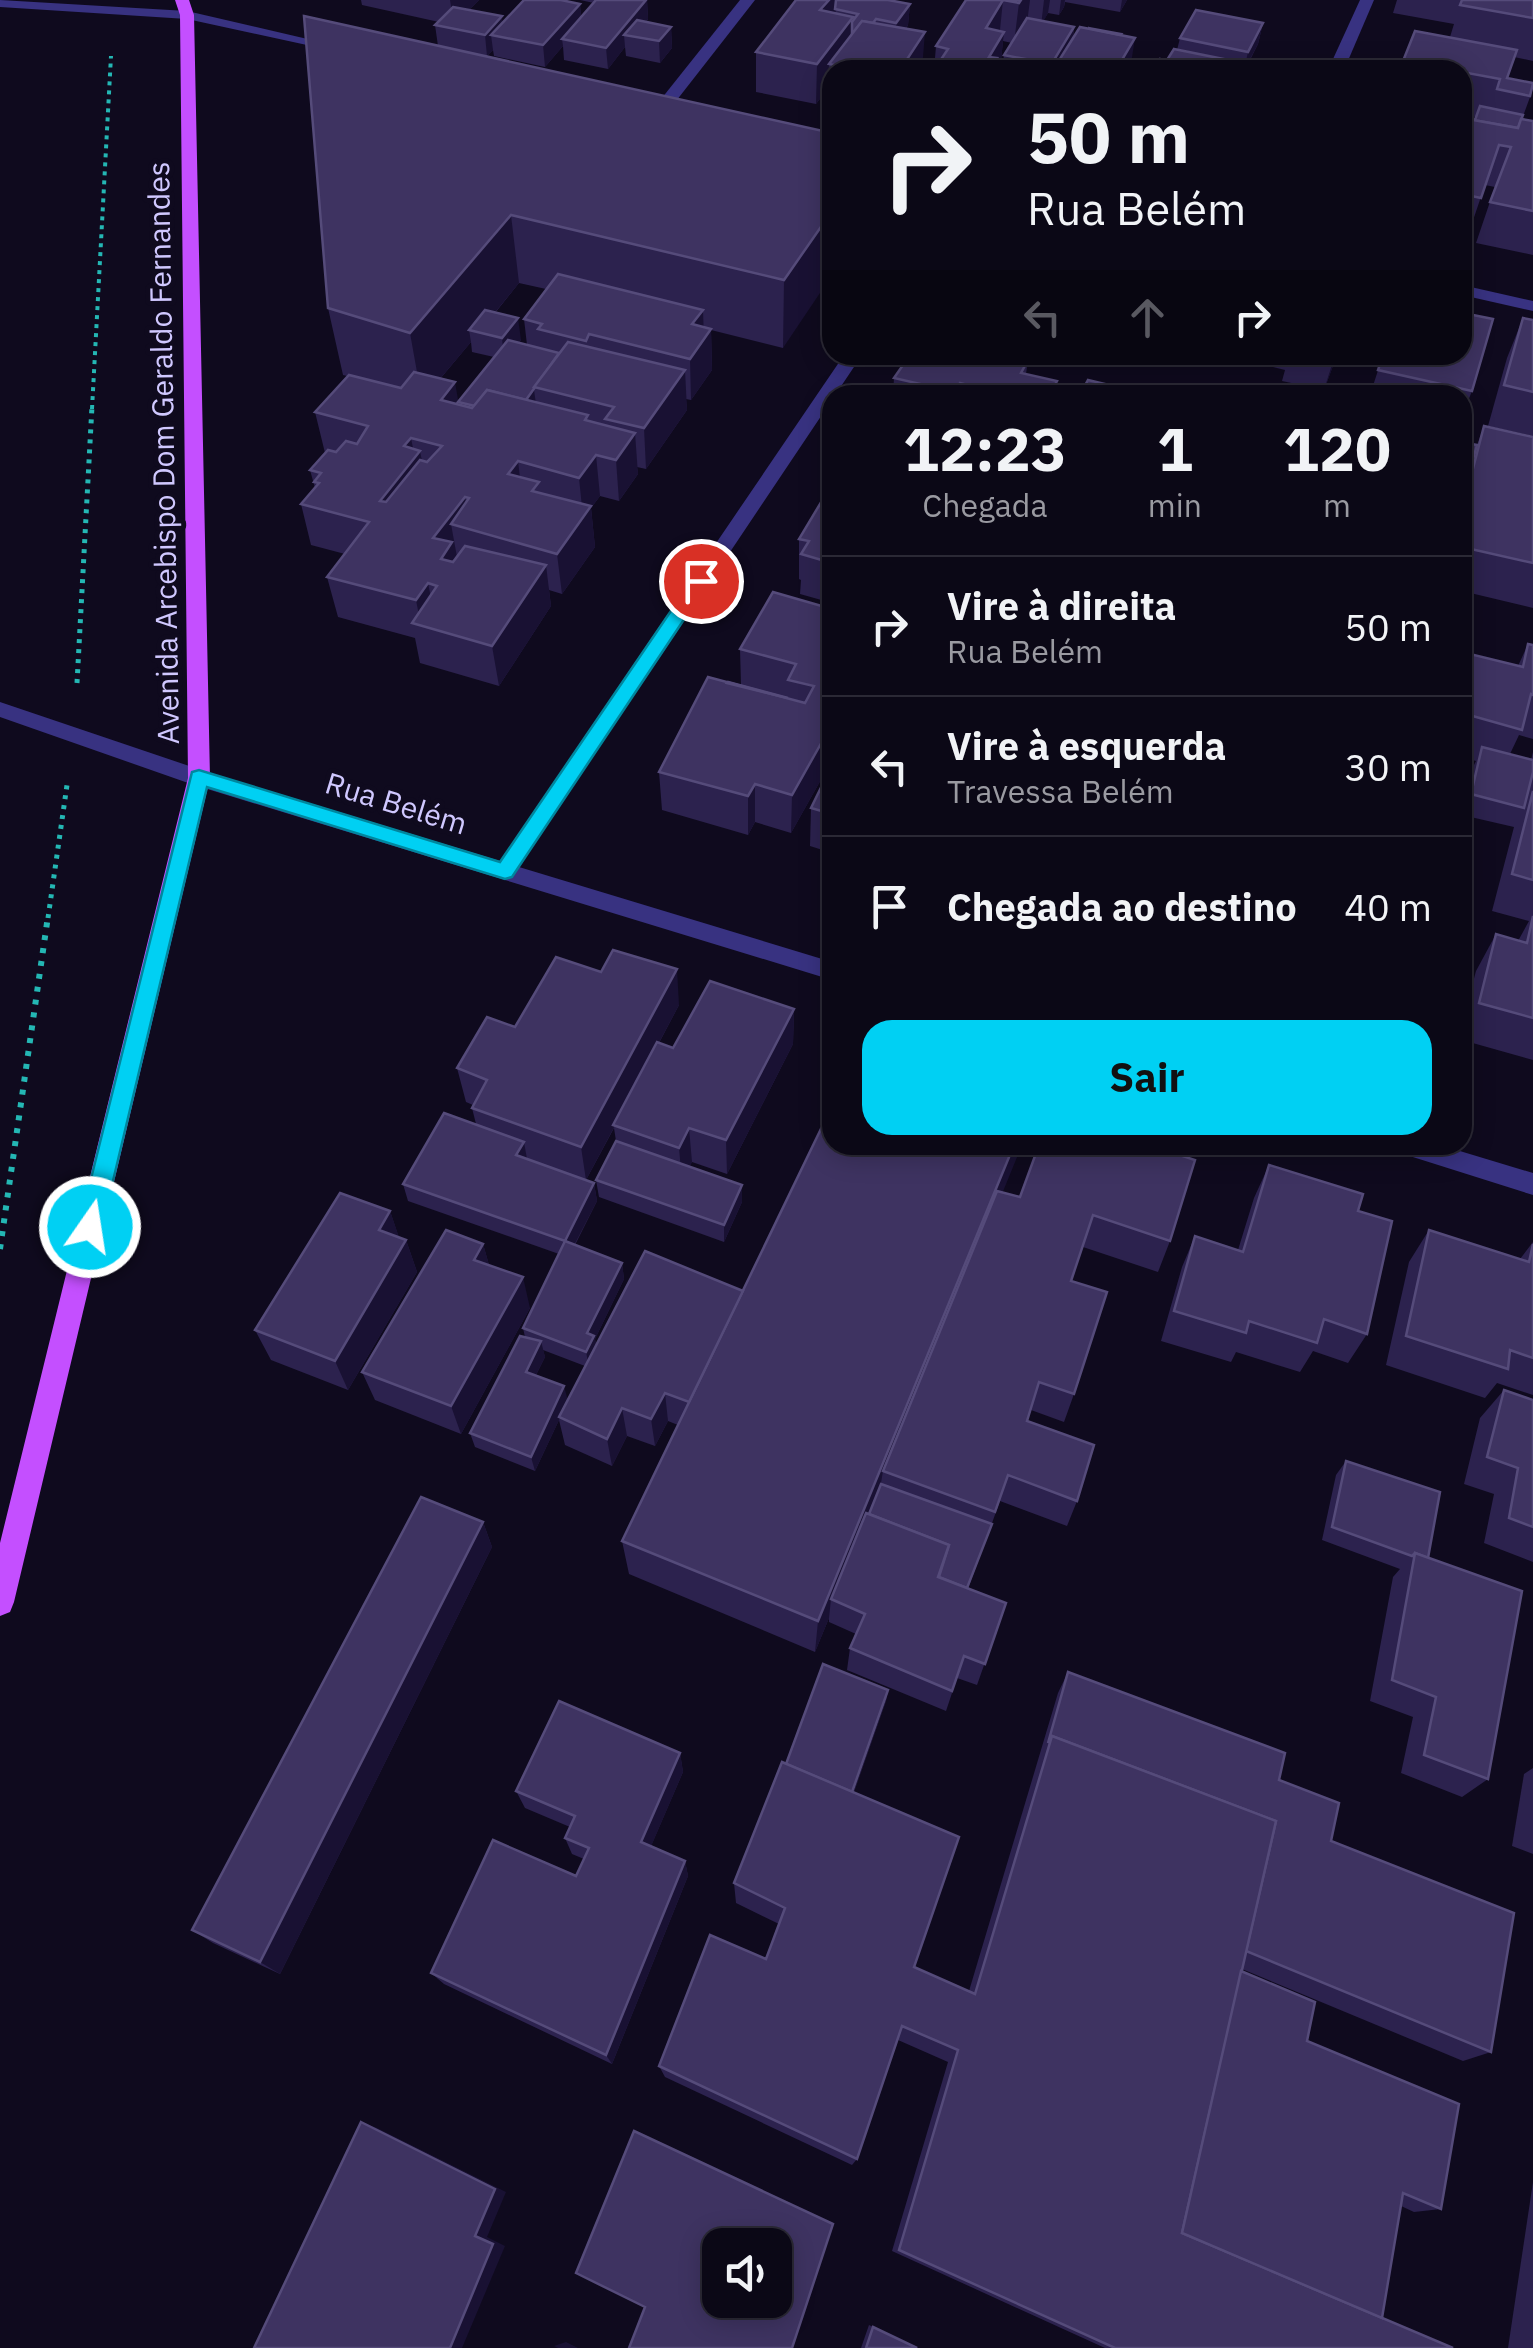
<!DOCTYPE html>
<html lang="pt">
<head>
<meta charset="utf-8">
<style>
	:root { --surface:#0b0816; --page:#14111f; --text:#f1f3f6; --muted:#9a9aa1; --line:#2b2935; --accent:#00d0f3 }
	body { margin:0; font-family:"IBM Plex Sans",sans-serif; background:var(--page); color:var(--text); height:100vh; display:flex; flex-direction:column; font-size:38px; white-space:nowrap }
	* { box-sizing:border-box; margin:0 }
	p { font-size:32px; color:var(--muted) }
	.icon { flex:none; width:55px; height:55px; fill:none; stroke:currentColor; stroke-width:2; stroke-linecap:round; stroke-linejoin:round }
	.map { position:relative; flex:1; overflow:hidden }
	.drawer { position:absolute; left:822px; top:385px; width:650px; height:770px; display:flex; flex-direction:column; background:var(--surface); border-radius:30px; box-shadow:0 5px 25px #0003,0 0 0 2px var(--line) }
	.drawer>* { flex:none }
	.hud { position:absolute; left:822px; top:60px; width:650px; height:305px; border-radius:30px; box-shadow:0 5px 25px #0003,0 0 0 2px var(--line); background:#0b0816; color:var(--text); overflow:hidden }
	.controls { position:absolute; left:702px; top:2228px; display:grid; gap:20px }
	.controls a { display:grid; place-items:center; width:90px; height:90px; border-radius:20px; background:var(--surface); box-shadow:0 5px 25px #0003,0 0 0 2px var(--line); font-size:50px }
	.pin { position:absolute; display:grid; place-items:center; width:85px; height:85px; color:#fff; margin:-42px; border:5px solid #fff; border-radius:50%; box-shadow:0 2px 10px #0007 }
	.me { position:absolute; width:110px; margin:-55px; rotate:13deg; stroke-linejoin:round; filter:drop-shadow(0 0 8px #0008) }
	.turn { display:flex; align-items:center; gap:35px; height:210px; padding:0 40px; font-size:45px }
	.turn .icon { width:130px; height:130px; stroke-width:2.5 }
	.turn b { display:block; font-size:70px; line-height:85px }
	.lanes { display:flex; align-items:center; height:95px; padding:0 40px; background:#0003; justify-content:center; gap:50px; direction:ltr }
	.lanes .off { opacity:.35 }
	.eta { display:flex; justify-content:space-evenly; align-items:center; height:170px; text-align:center }
	.eta b { font-size:60px; font-weight:800; line-height:70px }
	.cta { display:flex; gap:20px; margin-top:auto; padding:20px 40px }
	.cta a { flex:1; height:115px; border-radius:30px; background:var(--accent); color:#111; font-size:40px; font-weight:800; line-height:115px; text-align:center }
	ul { padding:0; list-style:none }
	li { display:flex; align-items:center; gap:30px; height:140px; padding:0 40px; border-top:2px solid var(--line) }
	li div { flex:1 }
	li b { display:block; font-size:38px }
	li em { font-style:normal }
	.map>svg:first-child { display:block }
	.lines { fill:none; stroke-linecap:round; stroke-linejoin:round }
	.path-far2 { stroke:#24b7b4; stroke-width:4; stroke-dasharray:4 5; stroke-linecap:butt }
	.path-far1 { stroke:#24b7b4; stroke-width:5; stroke-dasharray:4 6; stroke-linecap:butt }
	.path { stroke:#24b7b4; stroke-width:6; stroke-dasharray:5 8; stroke-linecap:butt }
	.minor { fill:#383281; fill-rule:evenodd }
	.major { fill:#c44fff; fill-rule:evenodd }
	.wall { fill:#2c224e; fill-rule:evenodd }
	.shaded-wall { fill:#191133 }
	.building { fill:#3e3361; stroke:#554b7a; stroke-width:2.5; fill-rule:evenodd }
	.route { fill:#00d0f3; stroke:#00879e; stroke-width:2.5 }
	.labels { text-anchor:middle; stroke-width:10; stroke-linejoin:round; paint-order:stroke }
	.street-label { font-size:30px; fill:#d0c8ff; stroke:#0f0a1e }
</style>
</head>
<body>
<div class="map">
<svg width="1533" height="2348" viewBox="0 0 1533 2348">
	<rect width="100%" height="100%" fill="#0f0a1e"/>
	<g class="lines">
		<path class="path-far2" d="M92,409L111,56"/>
		<g class="path-far1">
			<path d="M77,683L92,406"/>
			<path d="M48,918L67,785"/>
		</g>
		<path class="path" d="M0,1249L48,916"/>
		<g class="minor">
			<path d="M0,0L187,11L346,48L339,52L187,19L0,7Z"/>
			<path d="M740,0H755L662,119H650V113Z"/>
			<path d="M1360,0H1374L1344,70H1328Z"/>
			<path d="M1462,285L1533,301V311L1462,295Z"/>
			<path d="M844,355H862L519,867L832,962V980L191,784L0,717V702L207,772L500,861Z"/>
			<path d="M1394,1145H1440L1533,1173V1195L1397,1152Z"/>
		</g>
		<path class="major" d="M175,0H189L194,15L210,778L14,1602L10,1612L0,1616V1543L188,778L180,15Z"/>
	</g>
	<g class="wall">
		<path d="M361,0H479L469,10L503,23L580,4L581,17L594,3L580,0H647L648,19L646,22L671,27L672,48L660,63L626,56L625,47L608,69L564,60L563,46L545,67L494,56L493,50L487,56L832,133L783,348L711,330L712,370L691,400L686,399L687,410L646,469L637,467L638,474L619,501L600,496L591,508L595,547L562,594L549,590L551,606L499,686L420,663L415,638L338,617L327,577L345,554L311,545L301,504L315,488L310,470L325,453L315,412L347,376L343,375L328,308L438,46L435,25L439,22L362,5ZM519,283L546,289L524,319L527,345L518,343L521,340L495,313ZM471,342L472,352L494,357L458,402L440,379Z"/>
		<path d="M796,0L899,2L910,4L908,25L906,29L922,70H832V106L828,105V88L816,104L756,92V52Z"/>
		<path d="M966,0H1127L1120,12L1065,2L1064,7L1059,15L1048,13L1043,21L1074,27L1073,38L1130,70H1002L1004,55L1012,43L1003,41L1000,70H934L936,46Z"/>
		<path d="M1397,0H1533V61L1514,57L1507,78L1533,89L1522,119L1533,121V255L1476,243L1495,187L1485,185L1467,238L1462,237V118L1475,120L1476,117L1462,115V70H1400L1415,31L1450,37L1454,24L1393,13Z"/>
		<path d="M1263,23L1258,44L1245,70H1154L1167,60L1177,50L1180,38Z"/>
		<path d="M1463,313L1472,391L1462,416V395H1370L1383,355Z"/>
		<path d="M1523,318L1533,320V436L1488,426L1507,358Z"/>
		<path d="M1222,355H1256L1253,362Z"/>
		<path d="M1263,355H1337L1324,390L1282,381L1285,370L1261,364Z"/>
		<path d="M1028,360L1026,374L1057,381L1054,395H893L894,378Z"/>
		<path d="M1484,426L1533,437V608L1462,591V442L1477,445Z"/>
		<path d="M832,496V603L800,594L801,580L799,579V539Z"/>
		<path d="M832,609V760L791,833L755,822L748,835L662,810L659,772L741,685L740,649Z"/>
		<path d="M1528,644L1533,645V739L1519,735L1510,754L1531,760L1533,752V1060L1462,1040V1024L1476,971L1496,934L1518,941L1529,921L1492,911L1514,827L1462,815L1473,767L1476,761L1462,757V652L1518,666Z"/>
		<path d="M832,765V853L810,846L811,808Z"/>
		<path d="M679,1005L659,1043L673,1048L794,1009L793,1044L727,1174L692,1162L689,1167L742,1202L724,1242L599,1197L596,1180L616,1141L614,1128L586,1180L594,1183L597,1201L575,1245L622,1263L624,1279L595,1339L596,1345L1003,1192L1020,1197L1039,1145L1170,1241L1158,1272L1083,1247L1071,1281L1074,1394L1064,1422L1031,1410L1027,1421L1077,1501L1067,1526L1000,1501L968,1589L1006,1603L977,1685L957,1678L946,1711L847,1670L850,1648L856,1634L829,1622V1618L815,1652L629,1574L622,1541L678,1425L668,1421L655,1446L627,1436L612,1466L565,1445L559,1420L535,1471L475,1447L470,1433L525,1337L523,1328L559,1254L408,1201L403,1184L476,1124L472,1108L473,1105L466,1102L457,1068L515,1027ZM543,1350L585,1366L567,1400L536,1375L545,1357Z"/>
		<path d="M1269,1165L1358,1211L1367,1334L1348,1363L1313,1351L1300,1372L1236,1352L1231,1362L1161,1341L1182,1267L1195,1236L1238,1250L1254,1198Z"/>
		<path d="M390,1211L399,1238L406,1240L417,1272L348,1390L271,1360L255,1330Z"/>
		<path d="M1429,1230L1520,1259L1533,1242V1395L1497,1383L1485,1398L1386,1365L1409,1262Z"/>
		<path d="M483,1244L489,1265L530,1308L461,1434L375,1400L362,1372Z"/>
		<path d="M1504,1390L1533,1400V1562L1484,1543L1494,1494L1464,1484L1480,1418Z"/>
		<path d="M1346,1461L1428,1558L1488,1779L1462,1797L1401,1773L1413,1717L1370,1701L1393,1577L1400,1569L1322,1540L1336,1475Z"/>
		<path d="M483,1522L492,1547L280,1974L213,1943L192,1930Z"/>
		<path d="M1068,1672L1279,1780L1331,1841L1491,2052L1463,2061L1242,1969L1241,1971L1307,2041L1441,2209L1414,2212L1401,2206L1382,2318L1453,2348H1105L892,2251L948,2062L898,2040L857,2159L852,2165L665,2077L659,2066L766,1959L779,1924L736,1903L734,1883L786,1764L888,1690L886,1701L854,1792L914,1967L969,1991L1058,1693Z"/>
		<path d="M680,1753L683,1772L651,1846L685,1861L688,1876L612,2064L444,1984L431,1973L576,1876L584,1859L572,1854L565,1838L570,1827L525,1808L516,1791Z"/>
		<path d="M1533,1768V1854L1512,1846L1524,1774Z"/>
		<path d="M1533,2182V2348H1508Z"/>
		<path d="M869,2325L918,2348H861Z"/>
	</g>
	<g class="shaded-wall">
		<path d="M450,0H479L454,25Z"/>
		<path d="M646,0H647L648,19L634,37L624,35L625,47L608,69L606,48Z"/>
		<path d="M829,0H836L835,30L820,10Z"/>
		<path d="M1003,0L999,40L1004,32L1000,70H987L986,28Z"/>
		<path d="M1021,0H1030L1027,23L1014,43L1019,3Z"/>
		<path d="M1044,0H1050L1048,13L1041,26Z"/>
		<path d="M1061,0H1065L1064,7L1059,15Z"/>
		<path d="M1122,0H1127L1120,12Z"/>
		<path d="M580,4L582,25L562,39L563,46L545,67L543,45Z"/>
		<path d="M910,4L908,25L895,44L896,23Z"/>
		<path d="M502,16L504,37L491,35L493,50L487,56L485,35Z"/>
		<path d="M853,17L851,57L829,64L828,88L816,104L817,64Z"/>
		<path d="M1263,23L1258,44L1244,70L1248,52Z"/>
		<path d="M671,27L672,48L660,63L659,41Z"/>
		<path d="M1074,27L1072,48L1058,70H1048Z"/>
		<path d="M925,32L922,70H900Z"/>
		<path d="M1135,38L1130,70H1116Z"/>
		<path d="M832,211V275L783,348L784,280Z"/>
		<path d="M511,215L519,283L478,333L469,330L471,342L422,400L410,333Z"/>
		<path d="M703,310L704,339L711,329L712,370L691,400L690,359L692,324Z"/>
		<path d="M518,318L521,340L504,360L502,338Z"/>
		<path d="M1335,355H1337L1324,390Z"/>
		<path d="M685,370L687,410L646,469L644,428Z"/>
		<path d="M455,382L462,423L441,400Z"/>
		<path d="M534,390L537,411L514,415Z"/>
		<path d="M635,433L638,474L619,501L616,460Z"/>
		<path d="M411,438L415,458L420,451L428,491L389,541L380,501L404,446Z"/>
		<path d="M596,455L600,496L591,508L595,547L562,594L557,554L583,517L579,478Z"/>
		<path d="M518,461L523,502L508,474Z"/>
		<path d="M465,497L470,529L451,524L457,557L441,578L433,538Z"/>
		<path d="M546,565L551,606L499,686L492,646Z"/>
		<path d="M428,583L436,623L421,626L416,600Z"/>
		<path d="M832,724V760L791,833L792,795Z"/>
		<path d="M755,784V822L748,835V796Z"/>
		<path d="M677,969L679,1005L586,1180L581,1147Z"/>
		<path d="M794,1009L793,1044L727,1174L726,1140Z"/>
		<path d="M689,1128L692,1162L682,1181L679,1148Z"/>
		<path d="M524,1142L527,1159L516,1155Z"/>
		<path d="M1014,1145H1022L888,1473L883,1471L879,1495L831,1599L829,1618L815,1652L818,1621Z"/>
		<path d="M594,1183L597,1201L568,1257L565,1241Z"/>
		<path d="M742,1185V1202L724,1242V1225Z"/>
		<path d="M390,1211L401,1243L379,1230Z"/>
		<path d="M406,1240L417,1272L348,1390L335,1361Z"/>
		<path d="M483,1244L492,1275L474,1260Z"/>
		<path d="M622,1263L624,1279L595,1339L597,1351L589,1367L586,1352L587,1333Z"/>
		<path d="M523,1277L530,1308L461,1434L451,1406Z"/>
		<path d="M541,1341L545,1357L530,1387L526,1372Z"/>
		<path d="M564,1386L568,1401L535,1471L531,1457Z"/>
		<path d="M665,1393L668,1421L655,1446L651,1419Z"/>
		<path d="M622,1408L627,1436L612,1466L607,1439Z"/>
		<path d="M483,1522L492,1547L280,1974L260,1962Z"/>
		<path d="M888,1690L886,1701L846,1814L847,1806Z"/>
		<path d="M680,1753L683,1772L646,1858L641,1842Z"/>
		<path d="M685,1861L688,1876L612,2064L606,2055Z"/>
		<path d="M361,2122L377,2128L506,2192L487,2237L505,2246L462,2348H450L475,2236Z"/>
		<path d="M566,2342L578,2348H558L554,2346Z"/>
	</g>
	<g class="building">
		<path d="M524,0H561L580,4L543,45L491,35Z"/>
		<path d="M596,0H646L606,48L562,39Z"/>
		<path d="M796,0H829L820,10L853,17L817,64L756,52Z"/>
		<path d="M836,0H888L910,4L896,23L876,19L873,23L862,21L852,34V22L858,14L835,9Z"/>
		<path d="M966,0H1021L1019,3L1003,0L986,28L1004,32L989,57L997,58L990,70H934L948,49L936,46Z"/>
		<path d="M1462,0H1533V18L1460,5Z"/>
		<path d="M453,7L502,16L485,35L435,25Z"/>
		<path d="M1196,10L1263,23L1248,52L1180,38Z"/>
		<path d="M304,16L832,133V211L784,280L511,215L410,333L328,308Z"/>
		<path d="M1027,18L1074,27L1048,70H1018L1025,59L1004,55Z"/>
		<path d="M637,20L671,27L659,41L624,35Z"/>
		<path d="M862,21L925,32L900,70H858L829,64Z"/>
		<path d="M1080,27L1135,38L1116,70H1053Z"/>
		<path d="M1088,28L1121,34L1120,35Z"/>
		<path d="M1415,31L1517,50L1507,78L1533,83L1530,96L1497,89L1500,79L1462,72V70L1435,66L1433,70H1421L1401,66Z"/>
		<path d="M1174,49L1243,63L1239,70H1223L1167,60Z"/>
		<path d="M1160,59L1223,70H1154Z"/>
		<path d="M1480,106L1523,115L1518,128L1468,119L1475,120Z"/>
		<path d="M1462,118L1518,128L1521,119L1533,121V211L1490,202L1511,147L1499,145L1481,198L1462,194Z"/>
		<path d="M558,274L703,310L692,324L711,329L690,359L589,334L586,341L538,329L542,324L524,319Z"/>
		<path d="M1462,307L1464,308L1463,313L1493,319L1472,391L1378,370L1383,355H1462Z"/>
		<path d="M485,310L518,318L502,338L469,330Z"/>
		<path d="M1523,318L1533,320V392L1504,385Z"/>
		<path d="M508,340L559,353L526,400L487,390L475,406L458,402Z"/>
		<path d="M568,342L685,370L644,428L605,419L614,407L534,387Z"/>
		<path d="M910,355H1008L1028,360L1021,373L1057,381L1049,395H1005L960,383L955,392L894,378Z"/>
		<path d="M414,372L455,382L441,400L472,408L487,390L588,415L585,420L635,433L616,460L596,455L579,478L518,461L508,474L539,482L532,491L591,506L557,554L451,524L469,498L465,497L433,538L452,542L441,559L453,562L465,546L546,565L492,646L412,623L437,586L428,583L416,600L327,577L369,522L301,504L319,483L314,482L321,473L310,470L328,450L336,452L346,441L357,444L368,426L315,412L349,375L401,388ZM411,438L442,446L427,462L420,460L386,502L380,501L420,451L404,446Z"/>
		<path d="M1088,380L1151,395H1080Z"/>
		<path d="M1484,426L1533,437V563L1462,547V511Z"/>
		<path d="M1462,442L1477,445L1462,499Z"/>
		<path d="M826,494L832,496V563L801,554L809,541L799,539Z"/>
		<path d="M773,592L832,609V724L792,795L755,784L748,796L659,772L708,677L805,703L814,686L788,680L796,664L740,649Z"/>
		<path d="M1528,644L1533,645V695L1531,694L1522,730L1462,713V652L1523,667Z"/>
		<path d="M728,682L788,698L727,683Z"/>
		<path d="M1482,747L1533,760V772L1524,808L1471,794Z"/>
		<path d="M832,765V814L811,808Z"/>
		<path d="M1533,791V880L1512,874Z"/>
		<path d="M1533,916V1018L1479,1003L1496,934L1527,943Z"/>
		<path d="M613,950L677,969L581,1147L472,1108L487,1080L457,1068L487,1017L515,1027L556,957L601,972Z"/>
		<path d="M710,981L794,1009L726,1140L689,1128L679,1148L613,1125L657,1042L673,1048Z"/>
		<path d="M832,1106V1145H1014L818,1621L622,1541Z"/>
		<path d="M444,1113L524,1142L516,1155L594,1183L565,1241L403,1184Z"/>
		<path d="M616,1141L742,1185L724,1225L596,1180Z"/>
		<path d="M1039,1145H1156L1155,1147L1195,1160L1170,1241L1093,1215L1071,1281L1107,1292L1074,1394L1039,1382L1027,1421L1094,1445L1077,1501L1008,1475L995,1512L883,1471L997,1191L1020,1197Z"/>
		<path d="M1269,1165L1363,1194L1358,1211L1392,1221L1367,1334L1324,1319L1317,1343L1249,1321L1246,1333L1174,1311L1195,1236L1243,1252Z"/>
		<path d="M340,1193L390,1211L379,1230L406,1240L335,1361L255,1330Z"/>
		<path d="M446,1230L483,1244L474,1260L523,1277L451,1406L362,1372Z"/>
		<path d="M1429,1230L1529,1262L1533,1244V1358L1510,1350L1508,1369L1406,1336Z"/>
		<path d="M565,1241L622,1263L587,1333L594,1336L586,1352L523,1328Z"/>
		<path d="M645,1251L743,1291L689,1402L665,1393L651,1419L622,1408L607,1439L559,1417Z"/>
		<path d="M520,1336L541,1341L526,1372L564,1386L531,1457L470,1433Z"/>
		<path d="M1504,1390L1533,1400V1527L1509,1518L1518,1468L1487,1457Z"/>
		<path d="M1346,1461L1440,1492L1428,1558L1415,1553L1412,1556L1332,1527Z"/>
		<path d="M881,1484L992,1524L967,1588L939,1577L949,1545L869,1514Z"/>
		<path d="M421,1497L483,1522L260,1962L192,1930Z"/>
		<path d="M866,1513L949,1545L938,1577L1006,1603L985,1664L964,1656L952,1691L850,1648L865,1614L831,1599Z"/>
		<path d="M1415,1553L1522,1591L1488,1779L1424,1755L1436,1697L1392,1680Z"/>
		<path d="M823,1664L888,1690L852,1792L786,1764Z"/>
		<path d="M1068,1672L1285,1753L1279,1780L1339,1803L1331,1841L1514,1913L1491,2052L1246,1951L1276,1821L1052,1736L1048,1743Z"/>
		<path d="M559,1701L680,1753L641,1842L685,1861L606,2055L431,1973L493,1840L576,1876L589,1848L565,1838L575,1816L516,1791Z"/>
		<path d="M1052,1736L1276,1821L1182,2233L1453,2348H1115L899,2250L958,2050L902,2026L857,2159L659,2066L710,1935L766,1959L785,1908L734,1883L782,1762L959,1837L914,1967L975,1994Z"/>
		<path d="M1241,1971L1315,2002L1307,2041L1459,2104L1441,2209L1403,2193L1382,2318L1182,2233Z"/>
		<path d="M361,2122L495,2189L475,2236L493,2244L450,2348H254Z"/>
		<path d="M634,2131L833,2224L792,2348H629L645,2307L576,2273ZM720,2245H775V2300H720Z"/>
		<path d="M873,2327L917,2348H866Z"/>
	</g>
	<path class="route" d="M701,575L710,581L707,585L512,877L505,879L207,787L102,1227L99,1234H82L79,1227L192,772L199,770L500,862L694,577Z"/>
	<g class="labels">
		<g class="street-label">
			<text transform="translate(164 453) rotate(-91)" y="10">Avenida Arcebispo Dom Geraldo Fernandes</text>
			<text transform="translate(396 804) rotate(17)" y="10">Rua Belém</text>
		</g>
	</g>
</svg>
<div class="controls">
<a><svg class="icon" aria-label="sound" viewBox="0 0 24 24"><path d="M4 9h4l5-4v14l-5-4H4zM17 9q2 3 0 6"/></svg></a>
</div>
<div class="pin" style="left:701px;top:581px;background:#d93025"><svg class="icon" aria-label="arrive" viewBox="0 0 24 24"><path d="M6 21V4h12l-3 4 3 4H6"/></svg></div>
<svg class="me" style="left:90px;top:1227px" viewBox="-20 -20 40 40"><circle r="17" fill="#00d0f3" stroke="#fff" stroke-width="3"/><path d="M0-11L8 9 0 5-8 9z" fill="#fff"/></svg>
<div class="hud">
<div class="turn"><svg class="icon" aria-label="right" viewBox="0 0 24 24"><path d="M7 20v-9h11M14 6l5 5-5 5"/></svg><div><b>50 m</b>Rua Belém</div></div>
<div class="lanes"><svg class="icon off" aria-label="left" viewBox="0 0 24 24"><path d="M17 20v-9H6M10 6l-5 5 5 5"/></svg><svg class="icon off" aria-label="ahead" viewBox="0 0 24 24"><path d="M12 20V5M6 11l6-6 6 6"/></svg><svg class="icon" aria-label="right" viewBox="0 0 24 24"><path d="M7 20v-9h11M14 6l5 5-5 5"/></svg></div>
</div>
<section class="drawer">
<div class="eta">
<div><b>12:23</b><p>Chegada</p></div>
<div><b>1</b><p>min</p></div>
<div><b>120</b><p>m</p></div>
</div>
<ul>
<li><svg class="icon" aria-label="right" viewBox="0 0 24 24"><path d="M7 20v-9h11M14 6l5 5-5 5"/></svg><div><b>Vire à direita</b><p>Rua Belém</p></div><em>50 m</em></li>
<li><svg class="icon" aria-label="left" viewBox="0 0 24 24"><path d="M17 20v-9H6M10 6l-5 5 5 5"/></svg><div><b>Vire à esquerda</b><p>Travessa Belém</p></div><em>30 m</em></li>
<li><svg class="icon" aria-label="arrive" viewBox="0 0 24 24"><path d="M6 21V4h12l-3 4 3 4H6"/></svg><div><b>Chegada ao destino</b></div><em>40 m</em></li>
</ul>
<div class="cta"><a>Sair</a></div>
</section>
</div>
</body>
</html>
